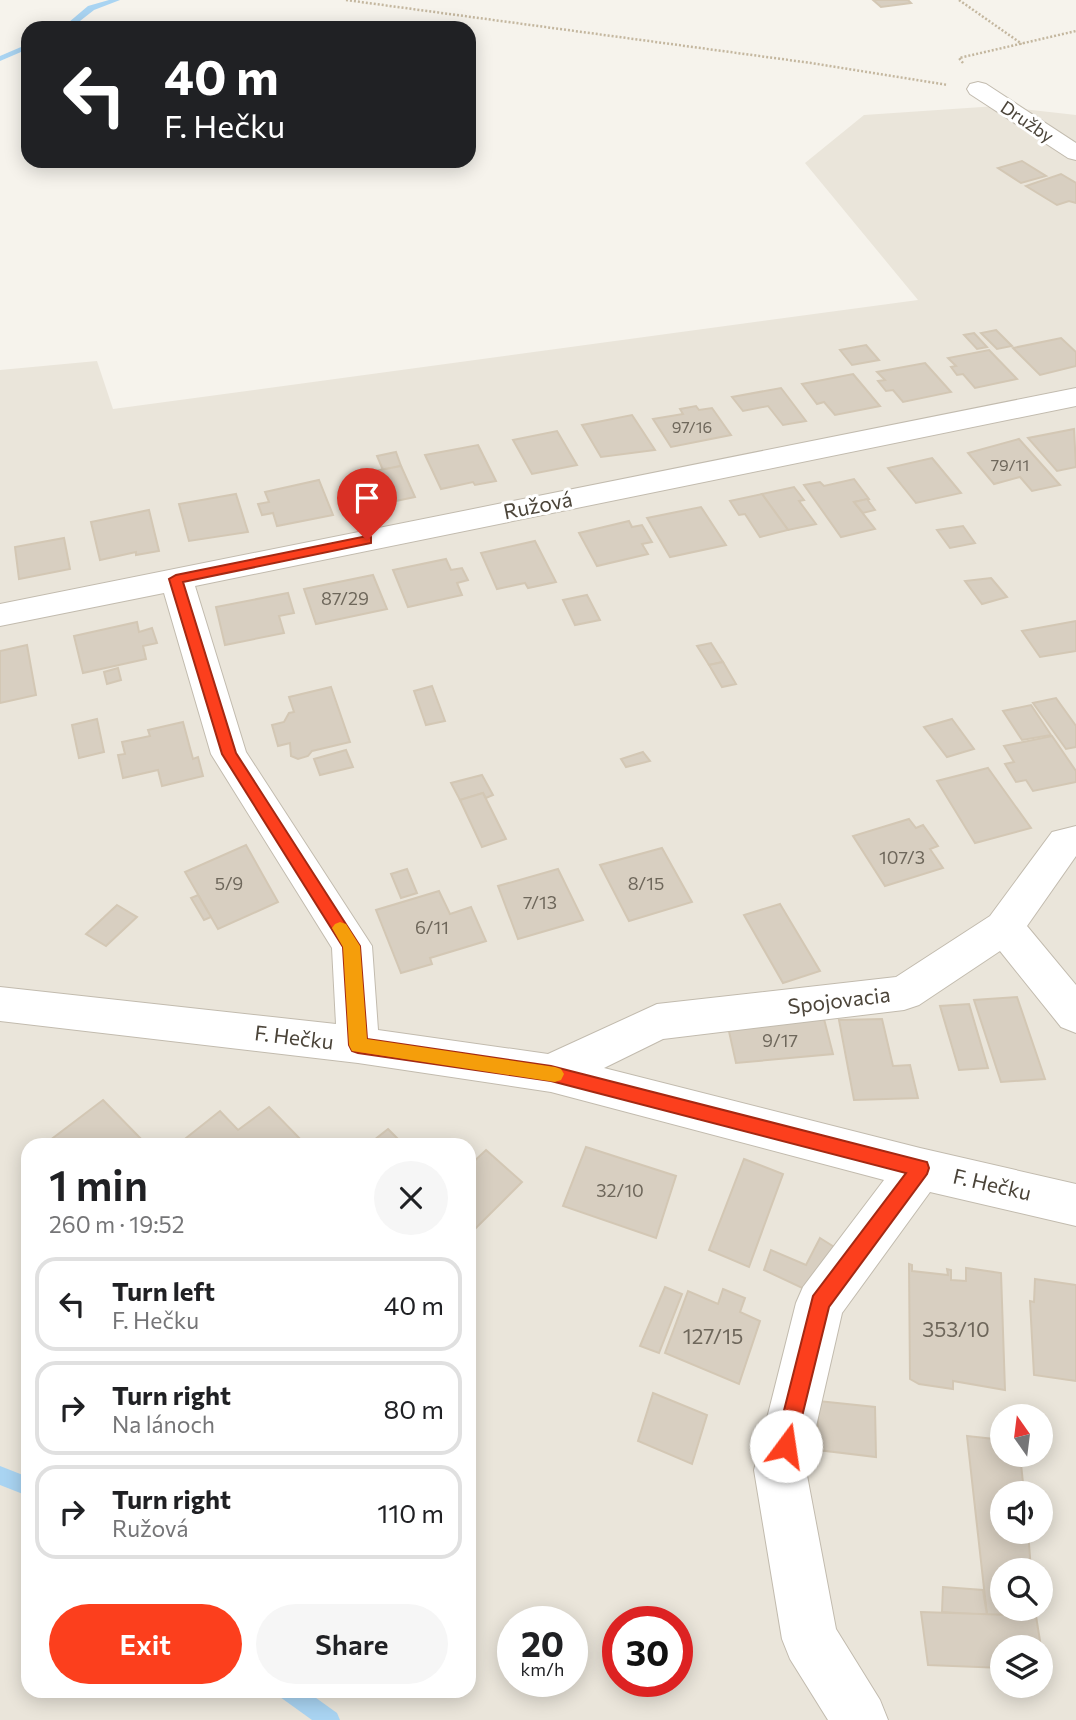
<!DOCTYPE html>
<html lang="en">
<head>
<meta charset="utf-8">
<style>
	:root { --surface:#fff; --page:#f6f6f6; --text:#202124; --muted:#757577; --line:#e0e0e0; --accent:#fc3f1d }
	body { margin:0; font-family:Commissioner,sans-serif; background:var(--page); color:var(--text); height:100vh; display:flex; flex-direction:column; font-size:26px; white-space:nowrap }
	* { box-sizing:border-box; margin:0 }
	p { font-size:23px; color:var(--muted) }
	.icon { flex:none; width:38px; height:38px; fill:none; stroke:currentColor; stroke-width:2; stroke-linecap:round; stroke-linejoin:round }
	.map { position:relative; flex:1; overflow:hidden }
	.drawer { position:absolute; left:21px; top:1138px; width:455px; height:560px; display:flex; flex-direction:column; background:var(--surface); border-radius:21px; box-shadow:0 4px 18px #0003 }
	.drawer>* { flex:none }
	.banner { position:absolute; left:21px; top:21px; width:455px; height:147px; border-radius:21px; box-shadow:0 4px 18px #0003; background:#202124; color:#fff; overflow:hidden }
	.needle { width:46px; rotate:346deg }
	.tools { position:absolute; left:990px; top:1404px; display:grid; gap:14px }
	.tools a { display:grid; place-items:center; width:63px; height:63px; border-radius:50%; background:var(--surface); box-shadow:0 4px 18px #0003; font-size:35px }
	.speed { position:absolute; left:497px; top:1606px; display:flex; gap:14px; font-size:35px; font-weight:700; text-align:center }
	.speed>* { display:grid; place-content:center; width:91px; height:91px; border-radius:50%; background:var(--surface); box-shadow:0 4px 18px #0003; line-height:1 }
	.speed small { font-size:18px; font-weight:400 }
	.speed .limit { border:10px solid #d22; background:#fff; color:#111 }
	.pin { position:absolute; display:grid; place-items:center; width:60px; height:60px; color:#fff; margin:-72px -30px; border-radius:50% 50% 50% 0; rotate:-45deg; box-shadow:0 0 7px #0007 }
	.pin .icon { rotate:45deg }
	.me { position:absolute; width:77px; margin:-38px; rotate:14deg; stroke-linejoin:round; filter:drop-shadow(0 0 5px #0008) }
	.turn { display:flex; align-items:center; gap:24px; height:147px; padding:0 28px; font-size:32px }
	.turn .icon { width:91px; height:91px; stroke-width:2.5 }
	.turn b { display:block; font-size:49px; line-height:60px }
	.round { display:grid; place-items:center; flex:none; width:74px; height:74px; border-radius:37px; background:var(--page) }
	.summary { display:flex; align-items:center; justify-content:space-between; height:119px; padding:0 28px }
	h1 { font-size:42px; font-weight:600; line-height:52px }
	.action { display:flex; gap:14px; margin-top:auto; padding:14px 28px }
	.action a { flex:1; height:80px; border-radius:42px; background:var(--accent); color:#fff; font-size:28px; font-weight:600; line-height:80px; text-align:center }
	.action a+a { background:var(--page); color:var(--text) }
	ul { padding:0; list-style:none }
	li { display:flex; align-items:center; gap:21px; height:94px; margin:0 14px 10px; padding:0 14px; border:4px solid var(--line); border-radius:21px }
	li div { flex:1 }
	li b { display:block; font-size:26px }
	li em { font-style:normal }
	.map>svg:first-child { display:block }
	.residential { fill:#eae5da; fill-rule:evenodd }
	.lines { fill:none; stroke-linecap:round; stroke-linejoin:round }
	.stream { fill:#a9d4f2; fill-rule:evenodd }
	.building { fill:#d8cfc1; stroke:#d3c7b4; stroke-width:2 }
	.minor-casing { stroke:#c2bbae; stroke-width:2 }
	.path { stroke:#c4b79f; stroke-width:2.5; stroke-dasharray:2 2; stroke-linecap:butt }
	.minor { fill:#fff; fill-rule:evenodd }
	.route { fill:#fc3f1d; stroke:#a42913; stroke-width:2 }
	.slow { fill:#f59e0b }
	.labels { text-anchor:middle; stroke-width:6; stroke-linejoin:round; paint-order:stroke }
	.far-number-label { font-size:16px; fill:#6e675b }
	.far-street-label { font-size:18px; fill:#4b4439; stroke:#fff }
	.number-label { font-size:18px; fill:#6e675b }
	.street-label { font-size:21px; fill:#4b4439; stroke:#fff }
	.near-number-label { font-size:21px; fill:#6e675b }
</style>
</head>
<body>
<div class="map">
<svg width="1076" height="1720" viewBox="0 0 1076 1720">
	<rect width="100%" height="100%" fill="#f6f3ec"/>
	<path class="residential" d="M997,106L1076,115V1720H0V370L97,361L113,409L918,300L805,163L864,115ZM28,1144H469V1690H28ZM1003,1416H1041V1454H1003ZM1003,1493H1041V1531H1003ZM1003,1570H1041V1608H1003ZM513,1622H572V1682H513ZM618,1622H677V1682H618ZM1003,1647H1041V1685H1003Z"/>
	<g class="lines">
		<g class="stream">
			<path d="M109,0H120L94,10L71,28H62L88,6Z"/>
			<path d="M28,44V49L0,61V56Z"/>
			<path d="M0,1466L28,1477V1496L0,1485Z"/>
			<path d="M277,1690H305L337,1713L340,1720H312L280,1697Z"/>
		</g>
	</g>
	<g class="building">
		<path d="M873,0H908L911,3L881,7Z"/>
		<path d="M1022,161L1046,176L1021,183L998,168Z"/>
		<path d="M1061,174L1076,183V203L1069,201L1057,205L1026,186Z"/>
		<path d="M996,330L1012,346L997,349L981,333Z"/>
		<path d="M974,333L987,347L977,349L964,335Z"/>
		<path d="M1061,338L1076,352V366L1040,375L1013,348Z"/>
		<path d="M866,345L879,360L852,365L840,350Z"/>
		<path d="M989,350L1017,379L975,388L963,374L957,375L951,367L956,366L948,358Z"/>
		<path d="M925,363L951,392L903,402L893,390L886,391L878,381L885,380L877,372Z"/>
		<path d="M853,374L880,406L835,415L824,402L817,404L802,384Z"/>
		<path d="M781,388L806,421L783,425L768,406L743,411L732,397Z"/>
		<path d="M696,406L699,410L712,408L731,435L671,447L653,419L683,414L680,409Z"/>
		<path d="M632,415L655,450L601,457L582,425Z"/>
		<path d="M1074,429L1076,467L1057,471L1028,438Z"/>
		<path d="M557,431L577,465L532,474L513,440Z"/>
		<path d="M1019,439L1060,485L1032,491L1020,477L994,484L968,453Z"/>
		<path d="M478,445L496,481L475,485L473,482L441,489L425,455Z"/>
		<path d="M396,452L401,466L383,470L377,456Z"/>
		<path d="M932,458L961,493L916,503L888,468Z"/>
		<path d="M401,466L415,497L362,508L349,476Z"/>
		<path d="M854,479L869,499L854,502L875,529L841,537L804,485L820,482L824,486Z"/>
		<path d="M319,480L333,515L277,526L273,513L262,515L258,504L269,502L265,492Z"/>
		<path d="M794,487L804,500L799,501L816,524L788,530L762,494Z"/>
		<path d="M236,494L248,532L189,541L179,504Z"/>
		<path d="M762,494L788,530L760,537L745,514L739,515L730,501Z"/>
		<path d="M867,499L875,510L863,513L854,502Z"/>
		<path d="M701,507L726,545L670,557L647,518Z"/>
		<path d="M149,510L159,551L136,555V552L100,560L91,522Z"/>
		<path d="M629,521L632,527L642,525L652,542L642,544L648,554L597,566L579,533Z"/>
		<path d="M963,526L975,543L950,548L937,530Z"/>
		<path d="M64,538L70,569L19,579L15,547Z"/>
		<path d="M535,541L556,582L528,588L525,583L497,589L481,553Z"/>
		<path d="M446,559L451,570L462,568L468,580L457,583L462,595L408,607L393,570Z"/>
		<path d="M373,575L387,609L316,624L304,589Z"/>
		<path d="M991,578L1007,597L982,604L965,581Z"/>
		<path d="M288,593L294,613L279,616L284,633L225,645L216,607Z"/>
		<path d="M587,595L600,620L575,625L563,600Z"/>
		<path d="M1076,621V651L1040,657L1022,631Z"/>
		<path d="M137,622L139,632L152,628L157,643L143,646L146,659L83,673L74,636Z"/>
		<path d="M711,643L723,662L709,665L697,646Z"/>
		<path d="M27,645L36,695L0,703V651Z"/>
		<path d="M723,662L736,684L722,687L709,665Z"/>
		<path d="M118,668L121,680L107,684L104,672Z"/>
		<path d="M432,686L445,721L426,725L414,691Z"/>
		<path d="M331,687L350,742L312,751L308,756L298,759L291,756L290,743L278,746L272,725L284,722L289,713L294,712L289,697Z"/>
		<path d="M1056,698L1076,726V747L1066,749L1033,703Z"/>
		<path d="M1031,705L1051,735L1022,740L1003,711Z"/>
		<path d="M97,719L104,752L79,758L72,725Z"/>
		<path d="M952,719L974,749L947,757L924,727Z"/>
		<path d="M183,722L193,759L198,757L203,776L162,786L158,770L123,778L118,755L125,754L122,742L150,736L148,730Z"/>
		<path d="M1052,736L1076,771V782L1033,791L1026,780L1016,782L1005,764L1014,762L1004,746Z"/>
		<path d="M346,750L353,767L320,775L314,759Z"/>
		<path d="M643,752L650,761L626,767L621,759Z"/>
		<path d="M988,768L1031,828L975,843L937,781Z"/>
		<path d="M482,775L493,795L486,798L483,793L460,800L451,783Z"/>
		<path d="M483,793L506,839L482,847L460,800Z"/>
		<path d="M909,819L916,828L923,825L938,846L930,849L943,868L885,886L853,836Z"/>
		<path d="M246,845L278,902L218,929L185,872Z"/>
		<path d="M662,848L692,902L629,921L600,865Z"/>
		<path d="M407,869L417,893L401,898L391,874Z"/>
		<path d="M558,869L583,920L518,939L498,886Z"/>
		<path d="M439,891L450,914L471,907L486,941L430,958L432,964L401,973L376,910Z"/>
		<path d="M198,895L211,917L204,920L191,898Z"/>
		<path d="M780,904L820,971L783,983L744,915Z"/>
		<path d="M117,905L137,917L106,946L86,934Z"/>
		<path d="M1017,997L1045,1079L1001,1082L974,1000Z"/>
		<path d="M969,1004L988,1068L959,1070L940,1006Z"/>
		<path d="M824,1019L833,1054L736,1063L728,1027Z"/>
		<path d="M882,1019L893,1066L910,1065L918,1098L854,1100L839,1020Z"/>
		<path d="M103,1100L146,1144H45Z"/>
		<path d="M269,1107L305,1144H183L181,1142L220,1111L238,1130Z"/>
		<path d="M388,1129L403,1144H369Z"/>
		<path d="M586,1147L676,1176L656,1238L563,1206Z"/>
		<path d="M486,1150L522,1182L474,1230L469,1226V1166Z"/>
		<path d="M744,1159L783,1174L749,1267L709,1250Z"/>
		<path d="M820,1238L839,1250L813,1293L764,1270L771,1250L806,1265Z"/>
		<path d="M909,1264L912,1265V1271L948,1275L947,1269L951,1270V1280L966,1281V1268L1001,1273L1005,1390L953,1381V1389L919,1384L910,1379Z"/>
		<path d="M1035,1279L1076,1285V1381L1034,1375L1030,1301L1034,1302Z"/>
		<path d="M665,1287L682,1294L659,1353L640,1346Z"/>
		<path d="M723,1289L745,1298L740,1312L760,1321L739,1384L665,1353L688,1291L718,1304Z"/>
		<path d="M653,1393L707,1415L692,1464L638,1441Z"/>
		<path d="M818,1401L875,1407L876,1457L818,1450Z"/>
		<path d="M967,1436L1003,1440V1454H1020L1024,1493H1003V1531H1028L1031,1570H1003V1608H1035L1036,1616L987,1615Z"/>
		<path d="M943,1587L983,1590L987,1615L942,1612Z"/>
		<path d="M921,1612L1036,1616L1041,1647H1003V1668L928,1665Z"/>
	</g>
	<g class="lines">
		<g class="minor-casing">
			<g id="minor">
				<path d="M978,82L986,84L1076,143V160L1068,158L970,94L967,89L970,84Z"/>
				<path d="M1076,388V406L195,586L246,752L372,946L378,1030L548,1054L657,1004L896,977L990,916L1052,832L1076,826V856L1027,926L1076,985V1033L1061,1027L1000,951L919,1005L904,1010L663,1039L604,1068L920,1148L1076,1184V1226L930,1192L842,1313L806,1470L836,1629L880,1700L888,1720H828L790,1659L782,1639L754,1470L796,1303L803,1287L884,1180L551,1092L358,1063L0,1021V987L336,1024L332,948L211,754L164,593L0,626V604Z"/>
			</g>
		</g>
		<g class="path">
			<path d="M346,0L811,63L948,85"/>
			<path d="M959,0L1022,44"/>
			<path d="M963,63L959,58L1076,31"/>
		</g>
		<use href="#minor" class="minor"/>
	</g>
	<path class="route" d="M367,536L371,537V543L183,582L236,753L360,946L367,1039L551,1066L927,1162L929,1168L927,1174L829,1307L793,1453L786,1457L778,1453L775,1446L813,1296L906,1173L551,1081L358,1053L352,1051L349,1045L343,947L222,754L169,579L176,575Z"/>
	<path class="slow" d="M340,922L346,924L360,946L367,1039L555,1067L561,1069L564,1074L561,1080L555,1082L352,1051L349,1045L343,947L332,928L335,924Z"/>
	<g class="labels">
		<g class="far-number-label">
			<text x="692" y="433">97/16</text>
			<text x="1010" y="471">79/11</text>
		</g>
		<g class="far-street-label">
			<text transform="translate(1027 122) rotate(34)" y="6">Družby</text>
		</g>
		<g class="number-label">
			<text x="345" y="605">87/29</text>
			<text x="902" y="864">107/3</text>
			<text x="229" y="890">5/9</text>
			<text x="646" y="890">8/15</text>
			<text x="540" y="909">7/13</text>
			<text x="432" y="934">6/11</text>
			<text x="780" y="1047">9/17</text>
			<text x="620" y="1197">32/10</text>
		</g>
		<g class="street-label">
			<text transform="translate(538 506) rotate(-11)" y="7">Ružová</text>
			<text transform="translate(839 1001) rotate(-7)" y="7">Spojovacia</text>
			<text transform="translate(294 1038) rotate(7)" y="7">F. Hečku</text>
			<text transform="translate(992 1185) rotate(13)" y="7">F. Hečku</text>
		</g>
		<g class="near-number-label">
			<text x="956" y="1337">353/10</text>
			<text x="713" y="1344">127/15</text>
		</g>
	</g>
</svg>
<div class="tools">
<a><svg class="needle" viewBox="-14 -14 28 28"><path d="M0-13l5 13h-10z" fill="#e53935"/><path d="M0 13l5-13h-10z" fill="#757577"/></svg></a>
<a><svg class="icon" aria-label="sound" viewBox="0 0 24 24"><path d="M4 9h4l5-4v14l-5-4H4zM17 9q2 3 0 6"/></svg></a>
<a><svg class="icon" aria-label="search" viewBox="0 0 24 24"><circle cx="10" cy="10" r="6"/><path d="M15 15l6 6"/></svg></a>
<a><svg class="icon" aria-label="layers" viewBox="0 0 24 24"><path d="M12 4l9 5-9 5-9-5zM3 14l9 5 9-5"/></svg></a>
</div>
<div class="speed"><div>20<small>km/h</small></div><div class="limit">30</div></div>
<div class="pin" style="left:367px;top:540px;background:#d93025"><svg class="icon" aria-label="arrive" viewBox="0 0 24 24"><path d="M6 21V4h12l-3 4 3 4H6"/></svg></div>
<svg class="me" style="left:786px;top:1446px" viewBox="-20 -20 40 40"><circle r="19" fill="#fff"/><path d="M0-13L10 11 0 6-10 11z" fill="#fc3f1d"/></svg>
<div class="banner">
<div class="turn"><svg class="icon" aria-label="left" viewBox="0 0 24 24"><path d="M17 20v-9H6M10 6l-5 5 5 5"/></svg><div><b>40 m</b>F. Hečku</div></div>
</div>
<section class="drawer">
<div class="summary"><div><h1>1 min</h1><p>260 m · 19:52</p></div><a class="round"><svg class="icon" aria-label="close" viewBox="0 0 24 24"><path d="M6 6l12 12M18 6L6 18"/></svg></a></div>
<ul>
<li><svg class="icon" aria-label="left" viewBox="0 0 24 24"><path d="M17 20v-9H6M10 6l-5 5 5 5"/></svg><div><b>Turn left</b><p>F. Hečku</p></div><em>40 m</em></li>
<li><svg class="icon" aria-label="right" viewBox="0 0 24 24"><path d="M7 20v-9h11M14 6l5 5-5 5"/></svg><div><b>Turn right</b><p>Na lánoch</p></div><em>80 m</em></li>
<li><svg class="icon" aria-label="right" viewBox="0 0 24 24"><path d="M7 20v-9h11M14 6l5 5-5 5"/></svg><div><b>Turn right</b><p>Ružová</p></div><em>110 m</em></li>
</ul>
<div class="action"><a>Exit</a><a>Share</a></div>
</section>
</div>
</body>
</html>
